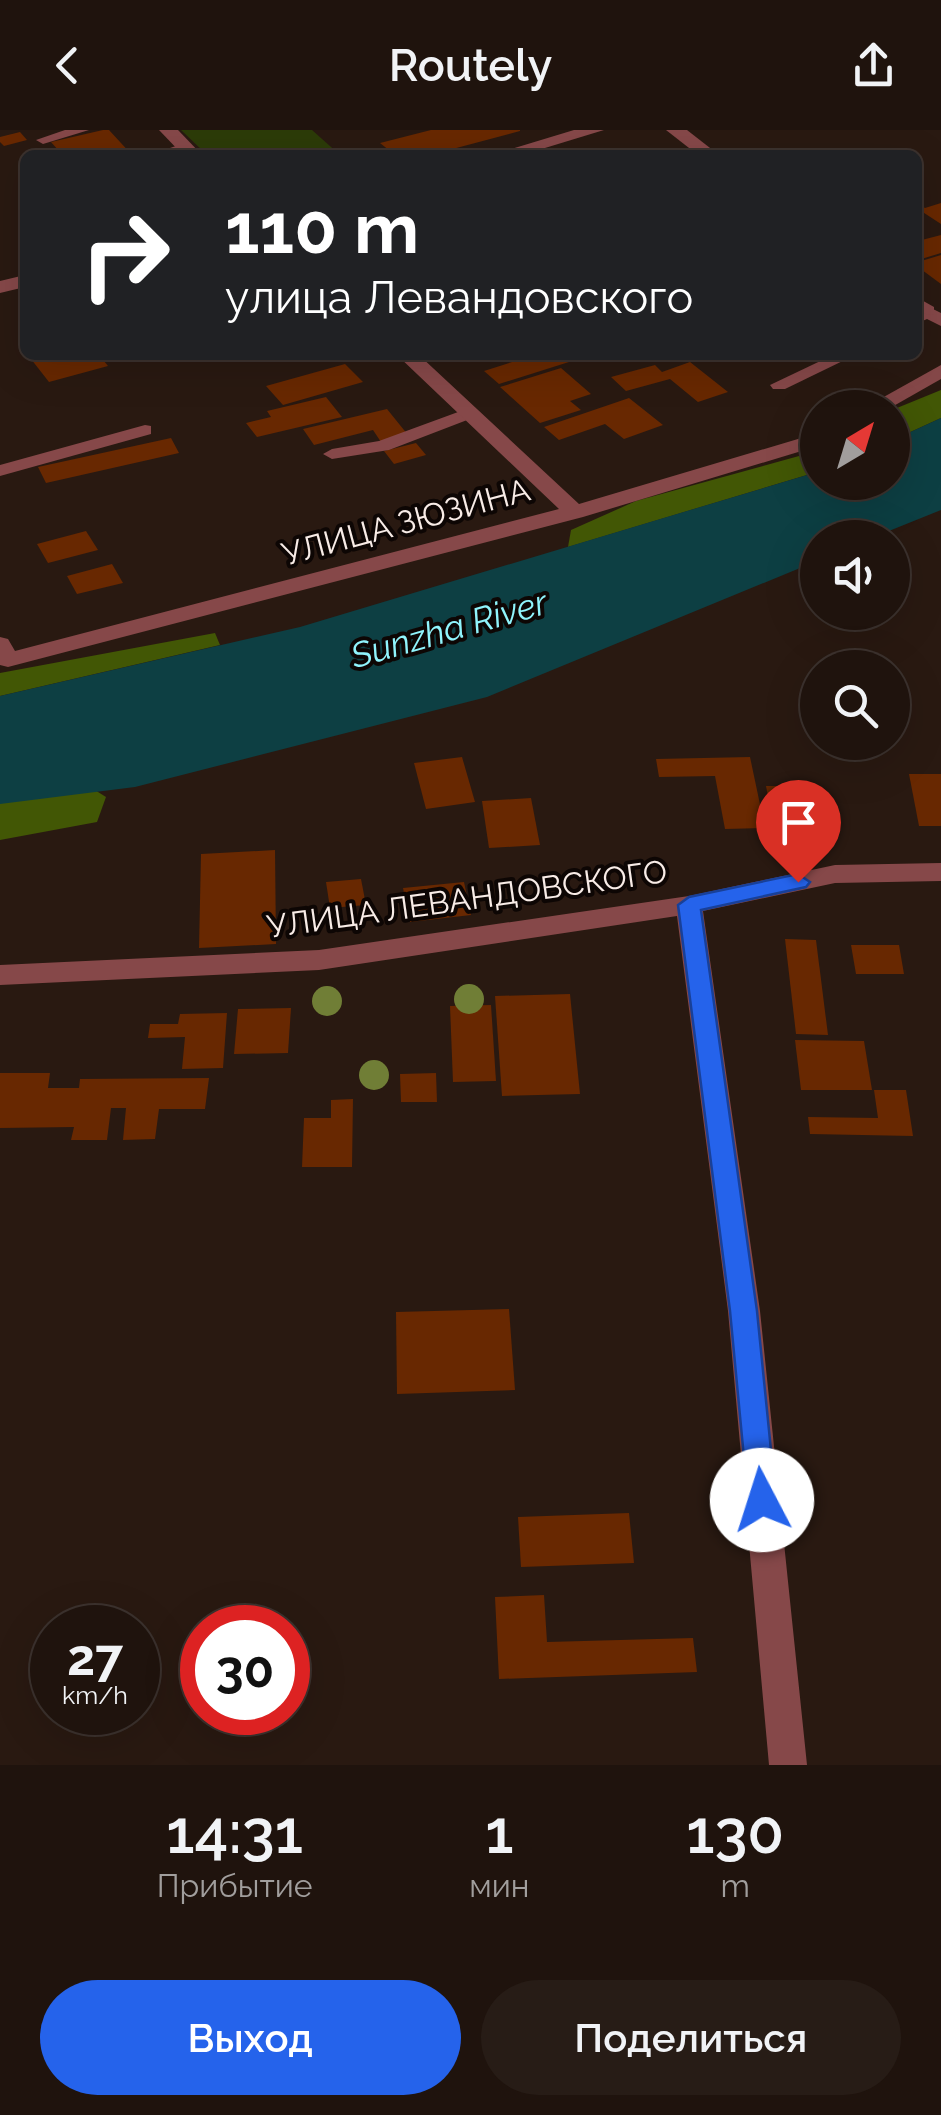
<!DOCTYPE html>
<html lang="ru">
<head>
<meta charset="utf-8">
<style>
	:root { --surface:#1f130d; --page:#271c16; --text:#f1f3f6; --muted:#a19e9d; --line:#3c322e; --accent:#2563eb }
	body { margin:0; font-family:Raleway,sans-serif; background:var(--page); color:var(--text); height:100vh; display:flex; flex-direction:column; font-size:38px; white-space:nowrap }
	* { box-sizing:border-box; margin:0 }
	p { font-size:32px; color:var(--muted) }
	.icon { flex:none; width:55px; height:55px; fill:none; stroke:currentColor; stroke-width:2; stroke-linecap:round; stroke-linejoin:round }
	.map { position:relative; height:1635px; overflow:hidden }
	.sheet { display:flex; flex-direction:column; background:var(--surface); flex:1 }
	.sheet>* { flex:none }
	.top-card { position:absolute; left:20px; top:20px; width:902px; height:210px; border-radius:15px; box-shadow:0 10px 40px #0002,0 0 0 2px var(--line); background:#202124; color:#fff; overflow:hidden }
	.needle { width:65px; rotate:38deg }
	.controls { position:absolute; left:800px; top:260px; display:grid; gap:20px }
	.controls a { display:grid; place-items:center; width:110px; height:110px; border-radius:50%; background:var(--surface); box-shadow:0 10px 40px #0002,0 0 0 2px var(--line); font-size:50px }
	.speed { position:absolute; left:30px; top:1475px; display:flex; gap:20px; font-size:50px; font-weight:700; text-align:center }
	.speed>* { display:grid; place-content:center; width:130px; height:130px; border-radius:50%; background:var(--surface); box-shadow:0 10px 40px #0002,0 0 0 2px var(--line); line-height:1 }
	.speed small { font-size:25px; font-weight:400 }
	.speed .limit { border:15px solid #d22; background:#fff; color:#111 }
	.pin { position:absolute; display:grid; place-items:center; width:85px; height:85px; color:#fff; margin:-102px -42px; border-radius:50% 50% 50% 0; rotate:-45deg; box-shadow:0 0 10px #0007 }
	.pin .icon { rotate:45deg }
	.me { position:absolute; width:110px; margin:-55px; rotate:355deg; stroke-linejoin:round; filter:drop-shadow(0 0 8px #0008) }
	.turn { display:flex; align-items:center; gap:35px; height:210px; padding:0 40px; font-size:45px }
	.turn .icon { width:130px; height:130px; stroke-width:2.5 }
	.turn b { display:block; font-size:70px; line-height:85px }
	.eta { display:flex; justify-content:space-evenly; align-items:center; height:170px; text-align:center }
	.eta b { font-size:60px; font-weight:600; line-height:70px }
	.cta { display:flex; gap:20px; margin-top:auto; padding:20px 40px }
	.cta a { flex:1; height:115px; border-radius:60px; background:var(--accent); color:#fff; font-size:40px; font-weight:600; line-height:115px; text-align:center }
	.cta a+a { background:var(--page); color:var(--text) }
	header { display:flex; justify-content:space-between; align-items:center; height:130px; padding:0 40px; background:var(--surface); font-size:45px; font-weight:600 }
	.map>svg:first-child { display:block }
	.green { fill:#2c3b08 }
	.forest { fill:#425705 }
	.water { fill:#0d3f43 }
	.building { fill:#682801 }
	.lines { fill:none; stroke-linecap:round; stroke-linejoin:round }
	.service { fill:#864849; fill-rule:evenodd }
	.minor { fill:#864849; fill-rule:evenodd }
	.tree { fill:#707e36 }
	.route { fill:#2563eb; stroke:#184099; stroke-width:2.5 }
	.labels { text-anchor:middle; stroke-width:8; stroke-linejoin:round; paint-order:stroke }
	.street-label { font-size:32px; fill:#f8ece7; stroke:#0d0604 }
	.water-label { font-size:35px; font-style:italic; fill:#90f4fc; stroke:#0d0604 }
</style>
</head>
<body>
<header><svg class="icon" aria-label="back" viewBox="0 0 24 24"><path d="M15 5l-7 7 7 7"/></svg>Routely<svg class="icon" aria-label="share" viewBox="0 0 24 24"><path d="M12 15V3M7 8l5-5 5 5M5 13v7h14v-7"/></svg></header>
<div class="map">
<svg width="941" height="1635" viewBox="0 0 941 1635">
	<rect width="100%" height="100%" fill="#291911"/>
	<path class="green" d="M181,0H312L340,25H207Z"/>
	<g class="forest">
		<path d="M941,260V288L893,310L892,280Z"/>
		<path d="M817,321V342L568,417L571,400L636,371Z"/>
		<path d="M215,503L220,515L0,566V543Z"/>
		<path d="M90,657L106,667L97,692L0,710V670Z"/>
	</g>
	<path class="water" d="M941,288V380L874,407L818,408L817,431L487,567L135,657L0,674V566L300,497L817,342L818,352H892L893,310Z"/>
	<g class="building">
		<path d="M103,0H109L132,25H46L59,21L51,12Z"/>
		<path d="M431,0H520V1L430,25H395L380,13Z"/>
		<path d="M20,2L27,10L4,16L0,12V7Z"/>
		<path d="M918,73L925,78L941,73V94L918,79Z"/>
		<path d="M941,105V123L918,130V111Z"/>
		<path d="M941,125V154L918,137V132Z"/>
		<path d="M45,225H99L108,236L49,252L31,229Z"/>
		<path d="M534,225H588V226L499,254L484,241Z"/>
		<path d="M690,232L728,262L698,272L670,249L626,261L611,247L655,235L662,242Z"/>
		<path d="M345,234L363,252L283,275L266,256Z"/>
		<path d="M561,238L591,264L570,271L581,280L540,293L500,257Z"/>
		<path d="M326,267L342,287L257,307L246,293L271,287L267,281Z"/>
		<path d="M629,268L663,295L624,309L605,294L559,310L544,297Z"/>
		<path d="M387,279L408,305L381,312L373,300L314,315L303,299Z"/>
		<path d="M171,308L179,323L46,353L38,337Z"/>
		<path d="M416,313L426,325L394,334L384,321Z"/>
		<path d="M86,401L98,420L48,433L37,414Z"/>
		<path d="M112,434L123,453L77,464L67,446Z"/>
		<path d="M462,627L475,672L426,679L414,633Z"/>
		<path d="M750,627L765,698L725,699L715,646L659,647L656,629Z"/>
		<path d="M909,644H941V696H919Z"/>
		<path d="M766,656H801L812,709H776Z"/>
		<path d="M531,668L540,715L489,718L482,671Z"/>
		<path d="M275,720L276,814L199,818L201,724Z"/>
		<path d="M361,749L366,775L330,778L326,752Z"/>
		<path d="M464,752L471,785L410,792L403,758Z"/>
		<path d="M785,809L816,810L828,905L796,904Z"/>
		<path d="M851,815H899L904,844H856Z"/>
		<path d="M570,864L580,964L502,966L495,866Z"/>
		<path d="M491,875L496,951L453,952L450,876Z"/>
		<path d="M291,878L288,923L234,924L238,879Z"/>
		<path d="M227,883L223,938L182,939L185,907L148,908L150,894H178L180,884Z"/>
		<path d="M795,910L864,911L872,960H801Z"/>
		<path d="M0,943H50L48,958H79L80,949L209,948L205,979H159L155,1009L123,1010L126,978H111L107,1010H71L74,997L0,998Z"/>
		<path d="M436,943L437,972H401L400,944Z"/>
		<path d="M874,960H906L913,1006L810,1004L808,987L878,988Z"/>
		<path d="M353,969L352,1037H302L304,988H331V970Z"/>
		<path d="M509,1179L515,1260L397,1264L396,1182Z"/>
		<path d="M629,1383L634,1433L521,1437L518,1387Z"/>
		<path d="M544,1465L547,1512L693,1508L697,1542L499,1549L495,1467Z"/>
	</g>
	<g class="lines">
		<g class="service">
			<path d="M65,0H89L43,14L36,10Z"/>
			<path d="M185,13L190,14V20L149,25Z"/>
			<path d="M927,176L941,183V196L927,189L918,193V180Z"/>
			<path d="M833,225H855L785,259H773L770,255Z"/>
			<path d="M469,278L475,279V287L389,320L332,329L323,324L332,319L379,311Z"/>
			<path d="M145,295L151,296V304L0,346V335Z"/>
		</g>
		<g class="minor">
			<path d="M159,0H178L202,25H183Z"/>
			<path d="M574,0H604L522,25H492Z"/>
			<path d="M666,0H687L719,25H698Z"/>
			<path d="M25,145V157L0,163V151Z"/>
			<path d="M918,168L934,177V185L918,183Z"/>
			<path d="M397,225H419L579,374L818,303V316L583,387L8,537L0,535V507L8,509L15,521L559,379Z"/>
			<path d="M941,235V249L890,278H864Z"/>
			<path d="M941,733V751L835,753L703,781L760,1181L807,1635H769L728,1181L677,786L319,840L0,855V835L319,820L689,766L835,735Z"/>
		</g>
	</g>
	<g class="tree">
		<circle cx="469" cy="869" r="15"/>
		<circle cx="327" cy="871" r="15"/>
		<circle cx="374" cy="945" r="15"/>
	</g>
	<path class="route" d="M798,744L810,752L806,757L701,780L757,1181L776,1370L772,1379L762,1382L752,1379L748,1370L730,1181L678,775L689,767Z"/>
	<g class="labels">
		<g class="street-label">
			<text transform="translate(406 392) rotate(-15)" y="11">УЛИЦА ЗЮЗИНА</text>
			<text transform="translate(467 769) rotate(-8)" y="11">УЛИЦА ЛЕВАНДОВСКОГО</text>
		</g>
		<g class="water-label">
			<text transform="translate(449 499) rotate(-16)" y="12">Sunzha River</text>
		</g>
	</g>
</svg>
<div class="controls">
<a><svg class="needle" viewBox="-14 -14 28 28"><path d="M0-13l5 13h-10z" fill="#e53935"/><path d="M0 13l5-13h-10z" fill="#a19e9d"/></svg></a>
<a><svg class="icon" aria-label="sound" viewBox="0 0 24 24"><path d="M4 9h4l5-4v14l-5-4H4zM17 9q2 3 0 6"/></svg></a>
<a><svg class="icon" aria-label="search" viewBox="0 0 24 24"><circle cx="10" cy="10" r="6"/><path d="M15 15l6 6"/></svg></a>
</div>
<div class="speed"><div>27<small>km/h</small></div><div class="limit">30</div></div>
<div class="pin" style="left:798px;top:752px;background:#d93025"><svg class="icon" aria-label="arrive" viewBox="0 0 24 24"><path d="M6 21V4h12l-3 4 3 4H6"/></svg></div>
<svg class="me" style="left:762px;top:1370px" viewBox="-20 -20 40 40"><circle r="19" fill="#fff"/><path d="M0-13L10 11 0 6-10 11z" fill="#2563eb"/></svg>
<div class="top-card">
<div class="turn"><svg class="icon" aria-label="right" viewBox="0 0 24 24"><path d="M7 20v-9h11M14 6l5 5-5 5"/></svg><div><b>110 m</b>улица Левандовского</div></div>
</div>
</div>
<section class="sheet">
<div class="eta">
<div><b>14:31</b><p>Прибытие</p></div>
<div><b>1</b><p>мин</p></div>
<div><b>130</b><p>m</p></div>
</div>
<div class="cta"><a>Выход</a><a>Поделиться</a></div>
</section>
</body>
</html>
